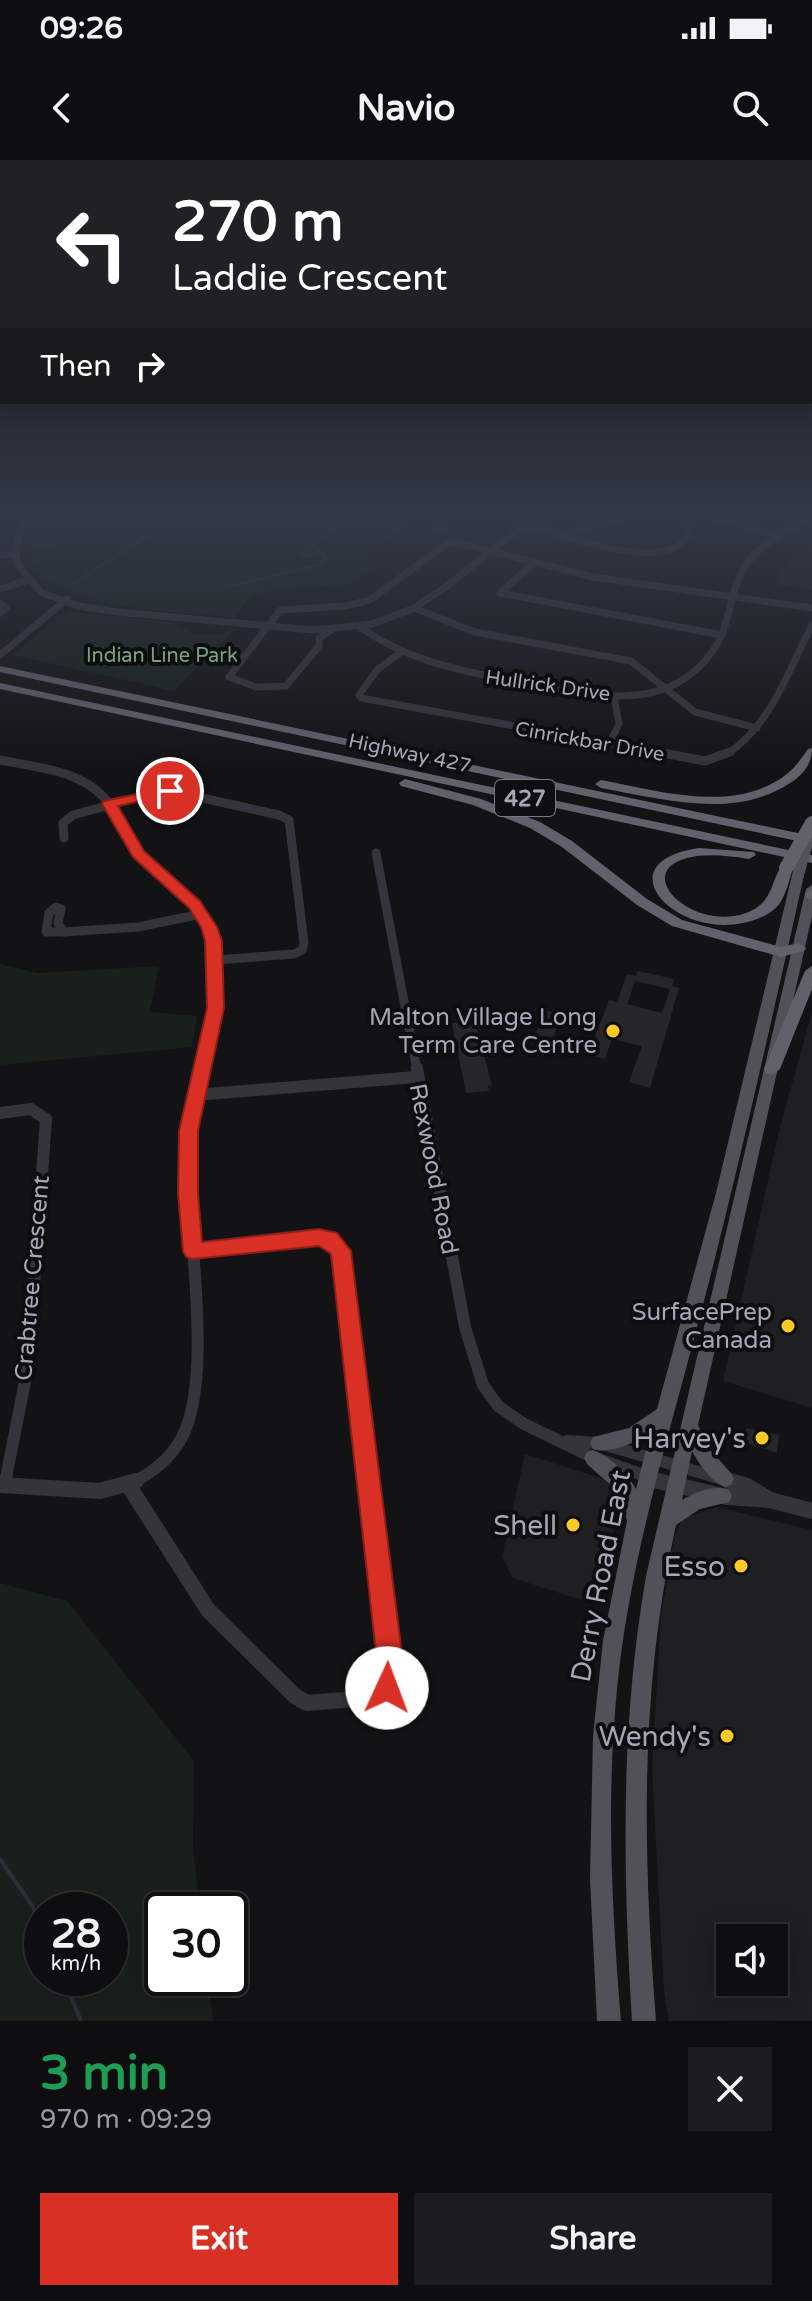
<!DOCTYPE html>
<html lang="en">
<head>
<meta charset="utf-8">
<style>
	:root { --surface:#0e0e10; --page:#1c1c1e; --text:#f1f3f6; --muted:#9b9c9f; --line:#2e2e30; --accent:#d93025 }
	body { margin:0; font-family:"Varela Round",sans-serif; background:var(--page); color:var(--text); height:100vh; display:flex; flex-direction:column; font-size:30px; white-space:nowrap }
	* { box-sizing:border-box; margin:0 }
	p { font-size:26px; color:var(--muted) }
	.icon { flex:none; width:44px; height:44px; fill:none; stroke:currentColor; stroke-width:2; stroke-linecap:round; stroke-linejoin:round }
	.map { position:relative; height:1861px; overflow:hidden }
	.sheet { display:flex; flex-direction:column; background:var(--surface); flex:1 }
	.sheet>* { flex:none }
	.guide { position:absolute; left:0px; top:0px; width:812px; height:244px; box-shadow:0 4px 20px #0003,0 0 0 2px var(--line); background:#202124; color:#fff; overflow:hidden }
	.buttons { position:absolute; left:716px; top:1764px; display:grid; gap:16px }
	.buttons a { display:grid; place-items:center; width:72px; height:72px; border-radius:0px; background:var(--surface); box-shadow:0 4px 20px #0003,0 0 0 2px var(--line); font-size:40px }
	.speed { position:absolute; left:24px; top:1732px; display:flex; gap:16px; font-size:40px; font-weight:700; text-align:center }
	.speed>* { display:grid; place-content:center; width:104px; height:104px; border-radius:50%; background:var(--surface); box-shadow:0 4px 20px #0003,0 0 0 2px var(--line); line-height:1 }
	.speed small { font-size:20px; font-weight:400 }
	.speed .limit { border:4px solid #111; border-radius:12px; background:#fff; color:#111 }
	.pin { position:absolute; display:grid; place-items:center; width:68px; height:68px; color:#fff; margin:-34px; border:4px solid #fff; border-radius:50%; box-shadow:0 2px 8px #0007 }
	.me { position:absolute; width:88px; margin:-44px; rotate:2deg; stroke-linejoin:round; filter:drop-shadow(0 0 6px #0008) }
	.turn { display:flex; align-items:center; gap:28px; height:168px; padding:0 40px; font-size:36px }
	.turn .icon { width:104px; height:104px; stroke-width:2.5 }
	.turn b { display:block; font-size:56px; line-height:68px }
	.then { display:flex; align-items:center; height:76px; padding:0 40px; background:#0003; gap:16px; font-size:30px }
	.round { display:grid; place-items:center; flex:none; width:84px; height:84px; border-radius:0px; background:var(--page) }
	.headline { display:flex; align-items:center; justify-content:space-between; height:136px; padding:0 40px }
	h1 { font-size:48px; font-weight:800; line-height:60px; color:#1e9e55 }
	.cta { display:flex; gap:16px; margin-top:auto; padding:16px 40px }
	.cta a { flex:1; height:92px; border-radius:0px; background:var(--accent); color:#fff; font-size:32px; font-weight:800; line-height:92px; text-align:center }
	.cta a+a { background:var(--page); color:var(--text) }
	.status { display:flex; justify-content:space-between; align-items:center; height:56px; padding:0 40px; background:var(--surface); direction:ltr }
	.status svg { height:22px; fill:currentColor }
	header { display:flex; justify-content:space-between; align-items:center; height:104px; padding:0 40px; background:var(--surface); font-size:36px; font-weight:800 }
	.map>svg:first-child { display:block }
	.built { fill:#1f1f22; fill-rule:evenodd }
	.green { fill:#19201b; fill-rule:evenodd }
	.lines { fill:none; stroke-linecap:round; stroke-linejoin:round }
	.stream-far1 { stroke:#293039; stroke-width:2 }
	.stream { stroke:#293039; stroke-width:4 }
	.building { fill:#262629; fill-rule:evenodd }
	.minor-far3 { stroke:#34343a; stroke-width:7 }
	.minor-far2 { stroke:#34343a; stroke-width:9 }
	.minor-far1 { stroke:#34343a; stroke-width:12 }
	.minor { stroke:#34343a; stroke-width:16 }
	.major { fill:#505159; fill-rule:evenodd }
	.highway { fill:#60616b; fill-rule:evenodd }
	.major-bridge { stroke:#505159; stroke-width:12 }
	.highway-bridge { stroke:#60616b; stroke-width:14 }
	.route { fill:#d93025; stroke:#8d1f18; stroke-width:2 }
	.poi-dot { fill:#fbca24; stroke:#0e0e10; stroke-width:3 }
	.labels { text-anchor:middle; stroke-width:8; stroke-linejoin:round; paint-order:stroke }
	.far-park-label { font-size:20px; fill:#7aa280; stroke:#0e0e10 }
	.far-street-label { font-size:20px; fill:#a4a7b6; stroke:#0e0e10 }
	.shield { fill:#0e0e10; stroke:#777984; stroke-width:2 }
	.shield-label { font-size:22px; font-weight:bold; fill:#a4a7b6 }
	.poi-label { font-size:24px; fill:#a4a7b6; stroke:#0e0e10; text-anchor:end }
	.street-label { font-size:24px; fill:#a4a7b6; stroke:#0e0e10 }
	.near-poi-label { font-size:28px; fill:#a4a7b6; stroke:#0e0e10; text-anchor:end }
	.near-street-label { font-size:28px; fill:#a4a7b6; stroke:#0e0e10 }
</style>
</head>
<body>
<div class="status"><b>09:26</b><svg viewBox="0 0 49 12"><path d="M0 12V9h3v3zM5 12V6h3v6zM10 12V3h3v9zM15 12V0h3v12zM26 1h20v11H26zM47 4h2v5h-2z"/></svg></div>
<header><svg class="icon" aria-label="back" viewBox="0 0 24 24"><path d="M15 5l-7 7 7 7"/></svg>Navio<svg class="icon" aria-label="search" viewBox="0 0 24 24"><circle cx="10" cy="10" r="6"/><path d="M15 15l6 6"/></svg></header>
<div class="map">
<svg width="812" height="1861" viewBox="0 0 812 1861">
	<rect width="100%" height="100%" fill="#131315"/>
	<g class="built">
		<path d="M38,352H90L68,361L60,387H30Z"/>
		<path d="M812,384V430L778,424L787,402Z"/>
		<path d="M812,852V1248L723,1221L780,967Z"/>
		<path d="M525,1294L601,1318L621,1336L597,1445L513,1418L502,1397Z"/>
		<path d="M717,1347L812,1370V1861H669L664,1831L652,1608L661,1457L674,1377L683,1358ZM730,1778H774V1822H730Z"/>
	</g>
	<g class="green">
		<path d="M90,352H422L364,398L380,403L349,424L282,429L256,435L247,440L235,458C179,451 99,452 51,422C42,417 36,407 30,399V387H60L68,361Z"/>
		<path d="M71,452L170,462L197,475L217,474L235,469L174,531L13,495L57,457Z"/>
		<path d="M0,804L37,813L159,806L150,852L197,856L192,887L0,905Z"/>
		<path d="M0,1423L67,1441L194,1601L193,1689L200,1750H162V1818H208L213,1861H0ZM42,1750H110V1818H42Z"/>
	</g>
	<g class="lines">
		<g class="stream-far1">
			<path d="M73,424L147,376L145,352"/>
			<path d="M231,426L318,405L326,398L318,391L309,396L301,393L313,386L349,352"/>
		</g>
		<g class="stream">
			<path d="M0,1699L33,1747L42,1769"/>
			<path d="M63,1818L81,1861"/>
		</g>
	</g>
	<g class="building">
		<path d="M431,352H449L445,358L449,369L434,370L426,357Z"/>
		<path d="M638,811L674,819L672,826L679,828L650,928L629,922L642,886L612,879L605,899L543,884L542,877L535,876L546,850L552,852L553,849L563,852L553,878L591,887L609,840L617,842L627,814L636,816ZM635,821L670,829L662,853L627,844Z"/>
		<path d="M475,861L492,925L488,926L489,931L466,933L452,863Z"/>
		<path d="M746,1268L779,1275L777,1293L744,1282Z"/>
	</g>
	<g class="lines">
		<g class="minor-far3">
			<path d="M26,352L16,386L17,404L42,433L79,446L118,452L313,470L372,464L412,449L447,426L514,372L551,352"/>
			<path d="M771,352L812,364"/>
			<path d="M527,364C561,374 695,428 690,356"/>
			<path d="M569,375C610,356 668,349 712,357C735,361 757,369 779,377"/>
			<path d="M0,395L14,394"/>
			<path d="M535,402L500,433L722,475"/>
			<path d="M0,429L29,420"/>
			<path d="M0,443L6,448L0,453"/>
			<path d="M414,448L475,472L631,501L695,552L757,568"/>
			<path d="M360,467C411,503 466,512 526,523C583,533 654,553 700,506C735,471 724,441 745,407C758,386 781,374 801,361"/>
			<path d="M331,470L319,478V486L286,526L256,527L229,517L280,450L346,446L370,440L446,384L455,382L593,417L812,448"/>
			<path d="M401,492L377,510L359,535L361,538L669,594"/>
			<path d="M0,495L67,439"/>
			<path d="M609,584L619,564L614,536"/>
			<path d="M727,594C772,564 788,511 812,465"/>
		</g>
		<g class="minor-far2">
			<path d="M658,592L705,601L730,592"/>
			<path d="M0,600C39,608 85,610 110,645C121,661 128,681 142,697C157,716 179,728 196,746C234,789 214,860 203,910"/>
			<path d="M64,678L63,663L73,655L157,632L170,631L279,655L289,660L304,783L302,790L294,794L216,800"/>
			<path d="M376,693L417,910"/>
			<path d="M56,747L61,749L58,763L63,772H46L49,753Z"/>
			<path d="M63,772L138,767L201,754"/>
		</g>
		<g class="minor-far1">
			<path d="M417,908L465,1167L483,1225L498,1246L524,1264L590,1296L665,1323"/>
			<path d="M195,935L416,917"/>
			<path d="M0,953L31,949L46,959L28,1206L5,1323"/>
			<path d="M193,1091L319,1078L330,1079L341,1091L369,1323"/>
			<path d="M567,1281L599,1283L736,1323"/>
			<path d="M131,1323C151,1314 171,1298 181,1279C214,1221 188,1074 188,1005C188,972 197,940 204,908"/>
		</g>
		<g class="minor">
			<path d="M658,1321L727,1337L770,1340"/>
			<path d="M729,1321L747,1326L770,1340L812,1351"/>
			<path d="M0,1325L100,1331L136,1321"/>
			<path d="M5,1325L6,1321"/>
			<path d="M129,1326L208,1450L295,1536L307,1543L378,1537L387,1528L391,1510L368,1321"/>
		</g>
		<g class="major">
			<path d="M799,707L805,711C773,854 741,998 704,1141C671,1269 630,1396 617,1529C606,1640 612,1751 621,1861H597L590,1719L593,1576L603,1481L627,1361L622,1340L616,1330L587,1304L584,1298L587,1292L593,1290C611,1297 627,1313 636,1329L650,1274C635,1282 610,1295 593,1289L590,1283L593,1277L629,1268L657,1249L716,1033L793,711Z"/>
			<path d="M812,725V756L698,1265L710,1290L731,1313L734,1319L731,1325L725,1327C711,1322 699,1304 692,1291L682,1340C696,1332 714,1324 729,1330L732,1336L729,1342L700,1349L676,1365C639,1531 643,1693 656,1861H632C623,1709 620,1567 646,1416L806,729Z"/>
		</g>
		<g class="highway">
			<path d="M0,506L812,676V684L0,512Z"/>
			<path d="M0,523L812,695V703L0,529Z"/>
			<path d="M812,588C812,604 803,615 790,623C734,660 662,639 601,628L595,624L601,620C659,631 737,655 788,613C796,607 802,597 808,589Z"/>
			<path d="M405,619L481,639L540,662L572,681L647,739L682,760L781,787L799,783L806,788L804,791L781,797L672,766L637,745L562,687L530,668L473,645L401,626L399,623Z"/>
			<path d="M699,688L754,692L756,695L749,699C729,696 707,693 687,698C631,713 693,772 746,753C778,742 770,711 786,704L793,708C789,720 787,732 780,743C771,755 757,760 743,763C673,778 604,702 699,688Z"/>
			<path d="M812,729V739L806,738L805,733Z"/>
			<path d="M812,806V829L780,909L772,915L766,913L764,909L805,811Z"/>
		</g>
		<path class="major-bridge" d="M799,711L811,669"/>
		<path class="highway-bridge" d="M786,708L812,663"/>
	</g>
	<linearGradient id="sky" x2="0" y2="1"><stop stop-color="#0a0a0c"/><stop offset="0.58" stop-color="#333946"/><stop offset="1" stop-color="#333946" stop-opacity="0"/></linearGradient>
	<rect width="812" height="612" fill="url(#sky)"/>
	<path class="route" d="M170,627L175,628V634L118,646L144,691L200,741L217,767L222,781L224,848L198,971V1033L202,1082L319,1069L337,1073L351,1091L404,1510L396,1538L387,1541L377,1538L374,1528L378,1510L331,1094L319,1086L193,1099L186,1097L183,1091L178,1033L179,971L207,848L205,781L201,767L189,748L133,697L102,644L104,641Z"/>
	<g class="poi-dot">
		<circle cx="613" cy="871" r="8"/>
		<circle cx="788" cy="1166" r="8"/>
		<circle cx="762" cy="1278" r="8"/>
		<circle cx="573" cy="1365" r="8"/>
		<circle cx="741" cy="1406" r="8"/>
		<circle cx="727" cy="1576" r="8"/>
	</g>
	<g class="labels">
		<g class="far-park-label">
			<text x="162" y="502">Indian Line Park</text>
		</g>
		<g class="far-street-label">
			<text transform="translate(548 525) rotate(8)" y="7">Hullrick Drive</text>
			<text transform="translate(590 581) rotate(10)" y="7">Cinrickbar Drive</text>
			<text transform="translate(410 593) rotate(12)" y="7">Highway 427</text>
		</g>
		<rect class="shield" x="495" y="620" width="60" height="36" rx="6"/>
		<g class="shield-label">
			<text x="525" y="646">427</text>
		</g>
		<g class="poi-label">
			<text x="597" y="865">Malton Village Long<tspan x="597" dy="28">Term Care Centre</tspan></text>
			<text x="772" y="1160">SurfacePrep<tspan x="772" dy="28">Canada</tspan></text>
		</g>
		<g class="street-label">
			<text transform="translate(434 1009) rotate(79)" y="8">Rexwood Road</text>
			<text transform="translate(32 1118) rotate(-85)" y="8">Crabtree Crescent</text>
		</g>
		<g class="near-poi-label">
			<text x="746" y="1288">Harvey's</text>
			<text x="557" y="1375">Shell</text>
			<text x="725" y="1416">Esso</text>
			<text x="711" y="1586">Wendy's</text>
		</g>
		<g class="near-street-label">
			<text transform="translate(600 1416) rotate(-79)" y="10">Derry Road East</text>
		</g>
	</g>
</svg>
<div class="buttons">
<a><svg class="icon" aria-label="sound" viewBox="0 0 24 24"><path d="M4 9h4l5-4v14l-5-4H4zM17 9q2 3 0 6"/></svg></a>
</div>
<div class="speed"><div>28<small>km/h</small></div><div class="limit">30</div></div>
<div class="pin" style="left:170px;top:631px;background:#d93025"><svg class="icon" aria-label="arrive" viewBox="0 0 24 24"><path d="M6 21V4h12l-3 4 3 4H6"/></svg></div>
<svg class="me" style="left:387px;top:1528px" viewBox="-20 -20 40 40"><circle r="19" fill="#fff"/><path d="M0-13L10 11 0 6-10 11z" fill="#d93025"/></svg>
<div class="guide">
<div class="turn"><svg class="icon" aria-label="left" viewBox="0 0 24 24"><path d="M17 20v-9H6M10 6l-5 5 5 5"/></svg><div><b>270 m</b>Laddie Crescent</div></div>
<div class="then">Then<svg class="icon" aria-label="right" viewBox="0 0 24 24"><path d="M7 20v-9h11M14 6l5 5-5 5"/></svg></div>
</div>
</div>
<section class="sheet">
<div class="headline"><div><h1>3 min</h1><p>970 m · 09:29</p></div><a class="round"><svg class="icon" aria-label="close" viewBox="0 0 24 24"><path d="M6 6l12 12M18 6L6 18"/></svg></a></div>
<div class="cta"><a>Exit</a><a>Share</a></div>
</section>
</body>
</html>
